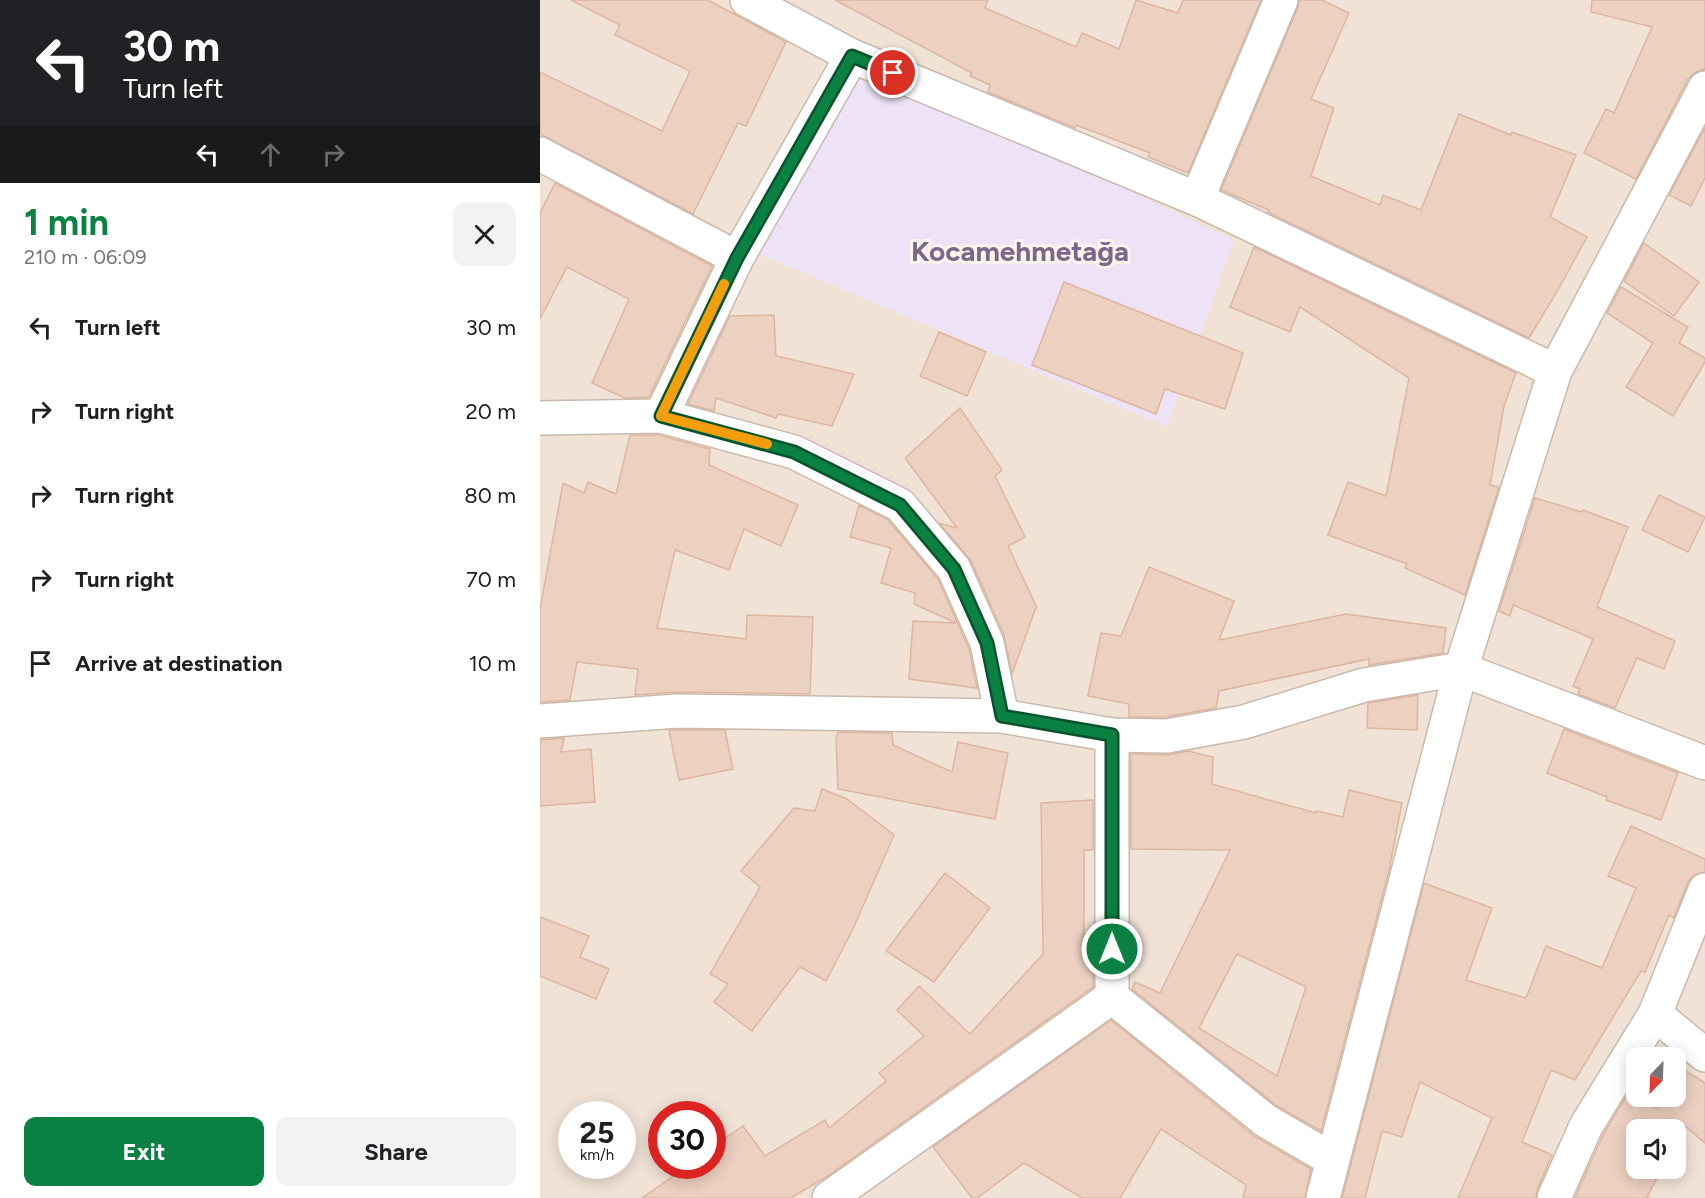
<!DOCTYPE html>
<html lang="en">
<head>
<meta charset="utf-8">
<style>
	:root { --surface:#fff; --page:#f2f2f2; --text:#202124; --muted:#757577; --accent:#0b8043 }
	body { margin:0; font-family:Figtree,sans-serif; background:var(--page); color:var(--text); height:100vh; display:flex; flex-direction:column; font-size:22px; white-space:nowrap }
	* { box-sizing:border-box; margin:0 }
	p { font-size:20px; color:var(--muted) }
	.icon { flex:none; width:33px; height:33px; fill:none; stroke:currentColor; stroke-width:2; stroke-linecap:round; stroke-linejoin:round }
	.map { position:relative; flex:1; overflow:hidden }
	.sheet { display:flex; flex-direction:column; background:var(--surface); width:540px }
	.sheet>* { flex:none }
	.guide { background:#202124; color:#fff; overflow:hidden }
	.needle { width:39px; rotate:203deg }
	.buttons { position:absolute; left:1086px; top:1047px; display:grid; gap:12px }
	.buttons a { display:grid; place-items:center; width:60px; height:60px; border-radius:12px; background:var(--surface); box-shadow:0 3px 15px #0003; font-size:30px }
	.speed { position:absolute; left:18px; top:1101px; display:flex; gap:12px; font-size:30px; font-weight:700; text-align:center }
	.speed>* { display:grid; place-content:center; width:78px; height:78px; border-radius:50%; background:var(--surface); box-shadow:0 3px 15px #0003; line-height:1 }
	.speed small { font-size:15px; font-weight:400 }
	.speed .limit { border:9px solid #d22; background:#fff; color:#111 }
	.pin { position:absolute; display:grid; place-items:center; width:51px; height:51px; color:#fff; margin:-26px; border:3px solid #fff; border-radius:50%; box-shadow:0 2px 6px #0007 }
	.me { position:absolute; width:66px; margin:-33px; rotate:0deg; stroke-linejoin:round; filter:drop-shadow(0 0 4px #0008) }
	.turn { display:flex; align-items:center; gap:21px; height:126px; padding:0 24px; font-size:27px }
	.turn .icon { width:78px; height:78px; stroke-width:2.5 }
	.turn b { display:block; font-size:42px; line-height:51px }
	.lanes { display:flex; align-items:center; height:57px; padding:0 24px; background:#0003; justify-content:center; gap:30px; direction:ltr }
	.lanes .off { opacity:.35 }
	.round { display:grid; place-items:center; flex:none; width:63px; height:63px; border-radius:12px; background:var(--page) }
	.summary { display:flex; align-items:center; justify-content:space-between; height:102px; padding:0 24px }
	h1 { font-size:36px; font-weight:700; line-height:45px; color:var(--accent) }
	.cta { display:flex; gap:12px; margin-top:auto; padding:12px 24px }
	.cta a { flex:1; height:69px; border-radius:12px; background:var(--accent); color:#fff; font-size:24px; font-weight:700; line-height:69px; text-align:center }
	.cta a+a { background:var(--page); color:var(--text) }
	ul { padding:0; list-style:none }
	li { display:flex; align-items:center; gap:18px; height:84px; padding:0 24px }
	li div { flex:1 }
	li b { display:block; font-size:22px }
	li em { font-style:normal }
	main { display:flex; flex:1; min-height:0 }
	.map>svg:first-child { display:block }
	.residential { fill:#f0e3d5; fill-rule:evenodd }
	.education { fill:#eee2f6 }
	.building { fill:#ecd0c0; stroke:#ddb6a2; stroke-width:1.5; fill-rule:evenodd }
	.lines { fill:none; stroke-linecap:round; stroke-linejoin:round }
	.minor-casing { stroke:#cab9ad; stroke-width:36 }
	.minor { stroke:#fff; stroke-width:33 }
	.route-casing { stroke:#07532c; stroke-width:15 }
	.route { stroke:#0b8043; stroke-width:10 }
	.slow { stroke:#f59e0b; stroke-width:10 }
	.labels { text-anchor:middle; stroke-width:6; stroke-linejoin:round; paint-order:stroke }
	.district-label { font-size:28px; font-weight:bold; fill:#7d668c; stroke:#fdf5eb }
</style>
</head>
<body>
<main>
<section class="sheet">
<div class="guide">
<div class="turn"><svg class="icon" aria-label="left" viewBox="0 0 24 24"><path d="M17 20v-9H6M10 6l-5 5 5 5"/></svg><div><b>30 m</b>Turn left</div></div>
<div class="lanes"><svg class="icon" aria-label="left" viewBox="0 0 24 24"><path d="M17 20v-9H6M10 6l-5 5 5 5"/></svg><svg class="icon off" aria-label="ahead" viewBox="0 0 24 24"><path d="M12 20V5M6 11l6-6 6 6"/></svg><svg class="icon off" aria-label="right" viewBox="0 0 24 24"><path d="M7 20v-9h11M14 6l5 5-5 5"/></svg></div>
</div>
<div class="summary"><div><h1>1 min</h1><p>210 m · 06:09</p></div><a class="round"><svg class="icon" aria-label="close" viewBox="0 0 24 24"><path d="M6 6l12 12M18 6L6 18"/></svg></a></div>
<ul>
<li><svg class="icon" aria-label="left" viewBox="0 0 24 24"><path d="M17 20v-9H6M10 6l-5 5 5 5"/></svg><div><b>Turn left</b></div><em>30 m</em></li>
<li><svg class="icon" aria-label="right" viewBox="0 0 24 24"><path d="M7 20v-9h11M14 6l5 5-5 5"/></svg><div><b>Turn right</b></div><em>20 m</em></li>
<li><svg class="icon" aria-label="right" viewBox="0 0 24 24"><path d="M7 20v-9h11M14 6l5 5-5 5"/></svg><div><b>Turn right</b></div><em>80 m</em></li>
<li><svg class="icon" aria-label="right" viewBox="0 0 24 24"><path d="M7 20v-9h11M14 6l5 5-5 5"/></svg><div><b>Turn right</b></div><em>70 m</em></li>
<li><svg class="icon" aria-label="arrive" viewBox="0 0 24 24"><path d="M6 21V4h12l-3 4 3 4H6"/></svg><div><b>Arrive at destination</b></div><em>10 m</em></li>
</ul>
<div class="cta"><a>Exit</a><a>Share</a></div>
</section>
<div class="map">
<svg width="1165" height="1198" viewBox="0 0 1165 1198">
	<rect width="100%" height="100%" fill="#faf1e5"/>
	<path class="residential" d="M0,0H1165V1198H0ZM1096,1058H1136V1096H1096ZM32,1114H82V1166H32ZM122,1114H172V1166H122ZM1096,1130H1136V1168H1096Z"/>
	<path class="education" d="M304,57L694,240L627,427L198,245Z"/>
	<g class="building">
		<path d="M31,0H168L246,42L206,126L198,123L153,214L0,134V72L122,131L150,71L75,35L80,25Z"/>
		<path d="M295,0H448L445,8L536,47L542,33L579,49L596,0L638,13L643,0H721L648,173L608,157L610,153L536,125L535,128L448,92L450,85L430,76L432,73Z"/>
		<path d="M759,0H782L809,13L771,99L794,108L771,176L840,205L843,195L881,210L919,114L971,135L972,132L1036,155L1010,217L1047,237L1018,290L989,338L728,212L729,210L681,190L758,7Z"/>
		<path d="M1052,0H1165V69L1156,72L1148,79L1096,179L1044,153L1066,109L1074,113L1112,27L1051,12Z"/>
		<path d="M1165,128V178L1151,206L1129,195Z"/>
		<path d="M15,183L172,266L109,397L85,398L52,383L89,299L27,267L0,319V213Z"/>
		<path d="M1104,243L1159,282L1134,316L1084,281Z"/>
		<path d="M714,247L976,373L964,406L950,485L959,487L925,595L865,568L867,564L788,535L808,482L846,496L869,378L760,307L750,332L690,307Z"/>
		<path d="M524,282L703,353L685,409L625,389L616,414L492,365Z"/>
		<path d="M1081,287L1148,327L1139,343L1165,358V362L1133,416L1086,387L1113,343L1067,313Z"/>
		<path d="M234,315L236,356L314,374L292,426L238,414L236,418L176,398L174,411L148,404L190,316Z"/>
		<path d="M399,332L446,352L427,396L380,376Z"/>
		<path d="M420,408L462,470L455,476L485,537L468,546L497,608L495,610L472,674L464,635L431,561L399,523L417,528L365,458Z"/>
		<path d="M90,435H119L170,449L169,465L258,505L241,546L204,529L189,570L135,550L117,628L206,639L207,615L273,617L270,694L137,692L95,695L98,669L37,662L30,700L0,702V609L23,483L44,493L48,482L76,494Z"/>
		<path d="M1119,495L1165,517L1148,552L1102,530Z"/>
		<path d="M995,498L1042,512L1043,510L1088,527L1057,607L1135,641L1124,669L1097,658L1075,708L1038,694L1040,689L1033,686L1053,639L973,605L970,616L959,611Z"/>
		<path d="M319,505L348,520L398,579L429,649L437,688L369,679L373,621L416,623L374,604L375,593L341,583L351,548L310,537Z"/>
		<path d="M609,567L694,601L679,640L806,614L906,628L903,653L829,665V659L679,691L676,708L625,717H589V704L548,696L561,633L581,636Z"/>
		<path d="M878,695L877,730L827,728L828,703Z"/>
		<path d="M1024,729L1138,773L1121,820L1066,800L1067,797L1007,773Z"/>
		<path d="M129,730H185L193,769L139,780Z"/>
		<path d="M298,732L352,733L353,745L412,772L418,742L468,753L455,819L298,789L296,739Z"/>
		<path d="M24,738L21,752L51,749L55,802L0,806V740Z"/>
		<path d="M648,751L673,757L672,784L776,813V811L803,817L809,790L862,803L849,870L781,1131L737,1106L592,989L595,982L620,993L690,850L591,849V754L627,755ZM697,954L766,987L737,1076L659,1028Z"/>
		<path d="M282,789L307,799L354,835L313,929L286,981L260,967L212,1031L174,1002L188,984L170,974L220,887L201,871L254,808L275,811Z"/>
		<path d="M553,800V850H544V957L553,966V987L286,1177L251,1198H102L148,1166H172V1147L203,1126L225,1156L285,1120L289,1128L346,1081L339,1073L384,1036L357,1010L379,986L430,1034L503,954L501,803Z"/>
		<path d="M1091,826L1165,859V872L1154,875L1148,882L1134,918L1129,915L1105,972L1101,971L1035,1080L1011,1070L982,1142L1012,1155L997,1190L996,1198H918L952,1118L880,1082L862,1137L842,1131L825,1198H802L884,883L952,908L926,980L986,998L1006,946L1062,968L1096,888L1068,876Z"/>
		<path d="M405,873L450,908L394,982L346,951Z"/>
		<path d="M0,917L49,936L40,957L69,969L56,999L0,976Z"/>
		<path d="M571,1020L714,1136L771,1169L765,1198H703L706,1185L621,1129L580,1198H542L484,1163L437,1198H432L393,1147Z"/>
		<path d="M1141,1068L1165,1083V1143L1145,1126L1136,1144V1130H1096V1168H1122L1107,1197L1110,1198H1035L1063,1135L1088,1093L1116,1108L1123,1096H1136V1077Z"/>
	</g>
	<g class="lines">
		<g class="minor-casing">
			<g id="minor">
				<path d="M207,0L312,56L657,199L1015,371"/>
				<path d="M0,154L197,258"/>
				<path d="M657,199L741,0"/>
				<path d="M121,416L197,258L312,56"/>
				<path d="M0,418L121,416L254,452L360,505L414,569L447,643L462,716"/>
				<path d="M0,721L137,711L462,716L572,735L627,736L704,722L824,685L921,669L1165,763"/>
				<path d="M572,997L726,1121L793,1160"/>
				<path d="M572,997V735"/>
				<path d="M1115,1014L1165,1055"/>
				<path d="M289,1198L572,997"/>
				<path d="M783,1198L921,669L1015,371L1165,88"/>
				<path d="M1014,1198L1046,1126L1115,1014L1165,890"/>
			</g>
		</g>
		<use href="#minor" class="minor"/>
	</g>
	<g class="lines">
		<g class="route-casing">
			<path id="route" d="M353,73L312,56L197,258L121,416L254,452L360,505L414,569L447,643L462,716L572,735V949"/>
		</g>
		<use href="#route" class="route"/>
		<path class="slow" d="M184,284L121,416L227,444"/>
	</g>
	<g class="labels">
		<g class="district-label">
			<text x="480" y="261">Kocamehmetağa</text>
		</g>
	</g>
</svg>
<div class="buttons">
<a><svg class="needle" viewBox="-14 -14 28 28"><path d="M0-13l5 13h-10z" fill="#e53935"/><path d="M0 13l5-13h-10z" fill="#757577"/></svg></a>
<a><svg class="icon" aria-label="sound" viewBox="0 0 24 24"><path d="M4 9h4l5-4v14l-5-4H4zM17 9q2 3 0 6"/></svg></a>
</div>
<div class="speed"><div>25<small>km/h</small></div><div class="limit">30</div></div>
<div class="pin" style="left:353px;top:73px;background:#d93025"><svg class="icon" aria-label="arrive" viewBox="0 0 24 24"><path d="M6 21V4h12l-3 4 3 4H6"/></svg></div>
<svg class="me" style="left:572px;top:949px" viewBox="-20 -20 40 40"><circle r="17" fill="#0b8043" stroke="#fff" stroke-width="3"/><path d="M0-11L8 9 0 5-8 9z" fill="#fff"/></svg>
</div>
</main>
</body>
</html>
